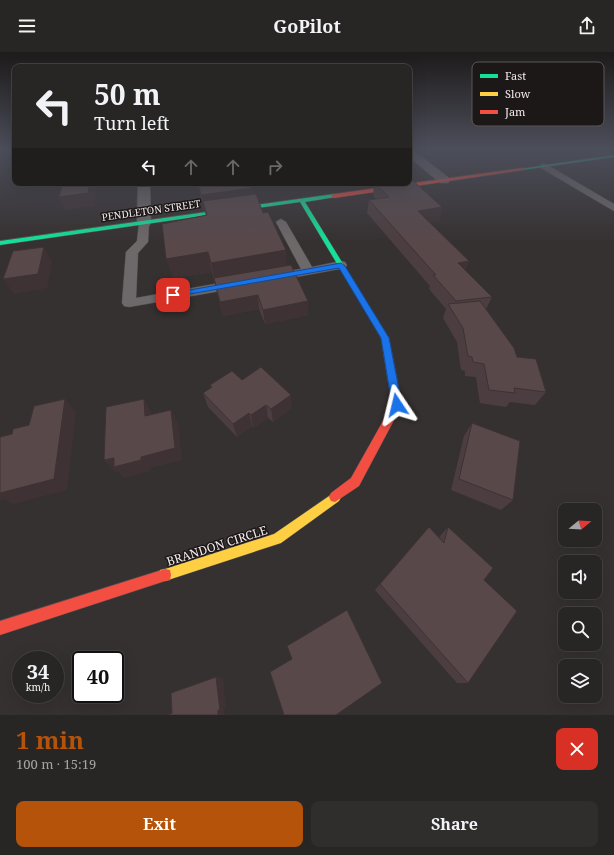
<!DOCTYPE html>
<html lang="en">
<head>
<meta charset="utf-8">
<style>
	:root { --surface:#282525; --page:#302d2d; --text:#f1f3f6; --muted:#a5a5a7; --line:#444242; --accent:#b45309 }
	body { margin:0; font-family:"Noto Serif",serif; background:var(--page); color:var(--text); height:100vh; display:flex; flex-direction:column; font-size:15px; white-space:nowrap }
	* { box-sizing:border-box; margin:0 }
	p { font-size:13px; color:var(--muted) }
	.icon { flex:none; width:22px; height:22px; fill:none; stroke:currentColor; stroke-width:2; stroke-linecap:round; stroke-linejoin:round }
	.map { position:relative; height:663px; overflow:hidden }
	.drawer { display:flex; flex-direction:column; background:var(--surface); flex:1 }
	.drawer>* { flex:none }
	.guide { position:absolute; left:12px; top:12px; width:400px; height:122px; border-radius:8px; box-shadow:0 4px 16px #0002,0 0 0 1px var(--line); background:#282525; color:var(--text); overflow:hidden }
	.needle { width:26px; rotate:72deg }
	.controls { position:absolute; left:558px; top:451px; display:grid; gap:8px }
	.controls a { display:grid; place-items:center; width:44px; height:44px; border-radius:8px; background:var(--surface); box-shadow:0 4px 16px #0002,0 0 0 1px var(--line); font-size:20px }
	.speed { position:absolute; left:12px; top:599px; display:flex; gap:8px; font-size:20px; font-weight:700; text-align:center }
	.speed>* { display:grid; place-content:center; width:52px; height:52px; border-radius:50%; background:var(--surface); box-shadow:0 4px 16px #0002,0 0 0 1px var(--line); line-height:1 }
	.speed small { font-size:10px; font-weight:400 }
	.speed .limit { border:2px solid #111; border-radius:6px; background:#fff; color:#111 }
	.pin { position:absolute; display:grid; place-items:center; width:34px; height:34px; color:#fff; margin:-17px; border-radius:8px; box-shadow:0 2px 6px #0006 }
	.me { position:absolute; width:44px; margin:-22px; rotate:350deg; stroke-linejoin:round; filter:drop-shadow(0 0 3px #0008) }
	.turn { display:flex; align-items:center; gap:14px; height:84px; padding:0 16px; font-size:18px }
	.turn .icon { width:52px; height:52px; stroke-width:2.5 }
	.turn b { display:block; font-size:28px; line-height:34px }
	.lanes { display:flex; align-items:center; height:38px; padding:0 16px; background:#0003; justify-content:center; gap:20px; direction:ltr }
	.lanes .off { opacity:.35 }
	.round { display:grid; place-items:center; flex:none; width:42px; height:42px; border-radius:8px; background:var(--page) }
	.head { display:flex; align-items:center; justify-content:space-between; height:68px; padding:0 16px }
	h1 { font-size:24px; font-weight:700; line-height:30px; color:var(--accent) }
	.cta { display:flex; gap:8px; margin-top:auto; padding:8px 16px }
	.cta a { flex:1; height:46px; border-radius:8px; background:var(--accent); color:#fff; font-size:16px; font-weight:700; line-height:46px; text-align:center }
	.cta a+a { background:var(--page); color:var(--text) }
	header { display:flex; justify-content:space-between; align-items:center; height:52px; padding:0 16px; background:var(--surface); font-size:18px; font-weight:700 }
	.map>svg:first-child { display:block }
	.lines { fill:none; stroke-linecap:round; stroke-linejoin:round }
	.lane-casing { stroke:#545050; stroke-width:1 }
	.street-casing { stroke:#545050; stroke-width:1 }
	.fast-casing { stroke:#545050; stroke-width:1 }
	.slow-casing { stroke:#545050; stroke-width:1 }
	.jam-casing { stroke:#545050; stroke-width:1 }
	.lane { fill:#6d6869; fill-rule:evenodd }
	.street { fill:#6d6869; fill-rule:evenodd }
	.fast { fill:#16e098; fill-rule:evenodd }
	.slow { fill:#ffcf43; fill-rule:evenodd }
	.jam { fill:#f24e42; fill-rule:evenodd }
	.wall { fill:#4c3e40 }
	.shaded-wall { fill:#3e3234 }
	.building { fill:#58484a; stroke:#3e3234 }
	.route { fill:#1a73e8; stroke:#114b97 }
	.labels { text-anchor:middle; stroke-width:3; stroke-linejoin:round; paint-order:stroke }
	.far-street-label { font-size:10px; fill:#f2eaeb; stroke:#1d1818 }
	.street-label { font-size:12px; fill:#f2eaeb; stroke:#1d1818 }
	.key { fill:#1d1818; stroke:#5d5757; stroke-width:1 }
	.key-label { font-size:11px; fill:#f2eaeb }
</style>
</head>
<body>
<header><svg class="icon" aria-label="menu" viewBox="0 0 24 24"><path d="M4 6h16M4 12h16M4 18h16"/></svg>GoPilot<svg class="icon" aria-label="share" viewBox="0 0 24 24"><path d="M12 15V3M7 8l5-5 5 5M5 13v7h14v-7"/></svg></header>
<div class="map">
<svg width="614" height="663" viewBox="0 0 614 663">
	<rect width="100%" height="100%" fill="#363131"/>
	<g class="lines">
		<g class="lane-casing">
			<g id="lane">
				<path d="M544,111L614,152V159L541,116L540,114L541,112Z"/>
				<path d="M281,167L286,170L312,215L341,209L345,210L347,213L345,216L274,229L270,228L268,225L270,222L301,217L276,170Z"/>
				<path d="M144,168L149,171L148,190L138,201L136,246L237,228L241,229L243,232L241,235L237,236L129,255L124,254L122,251L126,200L137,189L139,171Z"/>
			</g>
		</g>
		<g class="street-casing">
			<g id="street">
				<path d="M409,97L413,98L448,125L450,128L448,131H440L409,105Z"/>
				<path d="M138,131H150L151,171L149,174L144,175L139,174L137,171Z"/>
			</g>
		</g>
		<g class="fast-casing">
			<g id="fast">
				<path d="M614,103V105L522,118L520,117Z"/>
				<path d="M334,142L337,144L336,145L305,150L348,220L345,222L342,220L300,150L0,193V189Z"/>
			</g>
		</g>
		<g class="slow-casing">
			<path id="slow" d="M335,440L339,441L341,445L339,449L281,491L165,529L160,528L159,523L160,518L165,517L274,482Z"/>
		</g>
		<g class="jam-casing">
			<g id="jam">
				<path d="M522,116L524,117V118L334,146L331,144L334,142Z"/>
				<path d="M345,218L348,220L389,286L402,353L359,434L335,450L331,449L329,445L331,441L351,426L392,353L381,286L342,220Z"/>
				<path d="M165,517L170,518L171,523L170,528L165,529L0,583V569Z"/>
			</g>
		</g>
		<use href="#lane" class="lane"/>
		<use href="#street" class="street"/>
		<use href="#fast" class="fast"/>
		<use href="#slow" class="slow"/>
		<use href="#jam" class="jam"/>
	</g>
	<g class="wall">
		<path d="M197,131H250L252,136L253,142L263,161L308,263L265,272L259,257L223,264L212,220L173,226L206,164Z"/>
		<path d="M362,131H409L442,155L439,169L429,170L469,209L465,219L492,245L486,257L517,305L546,340L535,353L510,350L506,355L480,351L476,325L465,324V319L461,318L457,290L443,266L446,257L429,237L430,234L367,161L369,148L376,147L373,143L374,133L364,134Z"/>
		<path d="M242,328L292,356L273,370L268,366L253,376L252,374L237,385L208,355L203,341L211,336L210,333Z"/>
		<path d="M472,371L513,448L501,458L451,438L464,384Z"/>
		<path d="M448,475L468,631H457L375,538L380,532L439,486L440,484Z"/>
	</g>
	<g class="shaded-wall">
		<path d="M58,131H65L63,141Z"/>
		<path d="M90,131H97L94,154L65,158L59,145Z"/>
		<path d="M365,131H375L374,133L364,134Z"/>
		<path d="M252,136L253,149H203L205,156H204L201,143Z"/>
		<path d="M442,155L439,169L415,173L418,159Z"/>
		<path d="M44,195L52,209L47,236L14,242L3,227Z"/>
		<path d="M286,198L287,218L215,231L211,211Z"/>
		<path d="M208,200L212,220L173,226L166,207Z"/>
		<path d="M469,209L464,223L458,211Z"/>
		<path d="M258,243L259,257L223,264L220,250Z"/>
		<path d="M308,249V263L265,272L263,258Z"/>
		<path d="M291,343L292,356L273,370L271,357Z"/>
		<path d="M65,347L76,360L67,438L13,452L4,447L0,448V435Z"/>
		<path d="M144,347L151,360L153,377L145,364Z"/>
		<path d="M266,353L268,366L253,376L251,363Z"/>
		<path d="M171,358L178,371L182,408L150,416V419L124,426L118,419L115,420L104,408L114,406Z"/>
		<path d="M249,361L252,374L237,385L233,372Z"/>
		<path d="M216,625L223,626L226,656H224L225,663H218Z"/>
	</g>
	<g class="building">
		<path d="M409,126H410L442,155L418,159L469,209L458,211L492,245L456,249L433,223H436L369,148L389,145L375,131H409Z"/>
		<path d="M63,131H90L88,141L59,145Z"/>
		<path d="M198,131H250L252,136L201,143Z"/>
		<path d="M256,142L263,161L268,160L286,198L211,211L208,200L166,207L162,172L207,163L203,149Z"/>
		<path d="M44,195L38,222L3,227L13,199Z"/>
		<path d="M291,213L308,249L263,258L258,243L220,250L214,226Z"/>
		<path d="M480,249L514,296L517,305L536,307L546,340L514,336L515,341L489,338L484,312L473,310L472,305L468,304L463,276L448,252Z"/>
		<path d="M261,315L291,343L271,357L266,353L251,363L249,361L233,372L203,341L212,335L210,333L232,319L242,328Z"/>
		<path d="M65,347L54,427L0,441V385L12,382L13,377L29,373L34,354Z"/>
		<path d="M144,347L145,364L171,358L175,396L141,405V408L114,415V406L104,408L106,355Z"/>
		<path d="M472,371L520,389L513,448L459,427Z"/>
		<path d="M429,475L444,491L448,475L493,516L484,528L517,559L468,631L380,532Z"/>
		<path d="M347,558L382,631L336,663H284L270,620L292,607L287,594Z"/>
		<path d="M216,625L220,658H218V663H168L172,661L171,641Z"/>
	</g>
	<linearGradient id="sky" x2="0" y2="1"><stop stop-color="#1e1b1b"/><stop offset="0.51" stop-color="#4c4e5a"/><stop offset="1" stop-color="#4c4e5a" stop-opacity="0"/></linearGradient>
	<rect width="614" height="190" fill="url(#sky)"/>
	<path class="route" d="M341,211L345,214L389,286L402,353L400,356H394L392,353L381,286L339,216L173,245L170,243L173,241Z"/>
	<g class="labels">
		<g class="far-street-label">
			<text transform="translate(151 158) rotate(-8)" y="4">PENDLETON STREET</text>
		</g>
		<g class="street-label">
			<text transform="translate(217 494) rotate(-18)" y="4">BRANDON CIRCLE</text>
		</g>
	</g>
	<rect x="472" y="10" width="132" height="64" rx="6" class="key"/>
	<rect x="480" y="22" width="18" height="4" fill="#16e098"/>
	<rect x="480" y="40" width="18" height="4" fill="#ffcf43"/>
	<rect x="480" y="58" width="18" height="4" fill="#f24e42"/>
	<g class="key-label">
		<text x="505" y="28">Fast</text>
		<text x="505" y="46">Slow</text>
		<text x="505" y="64">Jam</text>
	</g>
</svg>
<div class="controls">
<a><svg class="needle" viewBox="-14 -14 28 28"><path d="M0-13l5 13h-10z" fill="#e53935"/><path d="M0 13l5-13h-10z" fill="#a5a5a7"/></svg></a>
<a><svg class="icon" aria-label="sound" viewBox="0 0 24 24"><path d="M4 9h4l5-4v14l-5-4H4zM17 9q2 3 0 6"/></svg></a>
<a><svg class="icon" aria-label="search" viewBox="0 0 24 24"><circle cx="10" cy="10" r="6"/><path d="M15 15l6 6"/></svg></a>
<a><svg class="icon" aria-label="layers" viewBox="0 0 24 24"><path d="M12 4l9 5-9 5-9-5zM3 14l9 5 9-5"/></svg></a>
</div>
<div class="speed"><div>34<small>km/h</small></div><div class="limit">40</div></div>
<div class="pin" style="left:173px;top:243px;background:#d93025"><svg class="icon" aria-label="arrive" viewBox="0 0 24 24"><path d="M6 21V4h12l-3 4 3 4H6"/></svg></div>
<svg class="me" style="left:397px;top:353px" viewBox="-20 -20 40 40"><path d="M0-17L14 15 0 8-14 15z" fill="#1a73e8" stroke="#fff" stroke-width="4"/></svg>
<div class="guide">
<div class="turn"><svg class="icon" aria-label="left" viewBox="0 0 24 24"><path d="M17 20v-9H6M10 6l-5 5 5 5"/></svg><div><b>50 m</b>Turn left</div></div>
<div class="lanes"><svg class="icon" aria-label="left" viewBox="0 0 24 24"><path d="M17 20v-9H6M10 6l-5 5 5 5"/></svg><svg class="icon off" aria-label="ahead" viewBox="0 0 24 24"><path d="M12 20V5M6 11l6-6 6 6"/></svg><svg class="icon off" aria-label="ahead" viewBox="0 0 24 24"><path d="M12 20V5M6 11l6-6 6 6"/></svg><svg class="icon off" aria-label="right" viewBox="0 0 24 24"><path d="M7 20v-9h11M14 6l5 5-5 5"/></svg></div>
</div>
</div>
<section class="drawer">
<div class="head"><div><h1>1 min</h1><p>100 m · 15:19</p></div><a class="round" style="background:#d93025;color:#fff"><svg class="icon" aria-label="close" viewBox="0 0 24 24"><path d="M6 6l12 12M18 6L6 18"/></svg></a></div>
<div class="cta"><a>Exit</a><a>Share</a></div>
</section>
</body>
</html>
